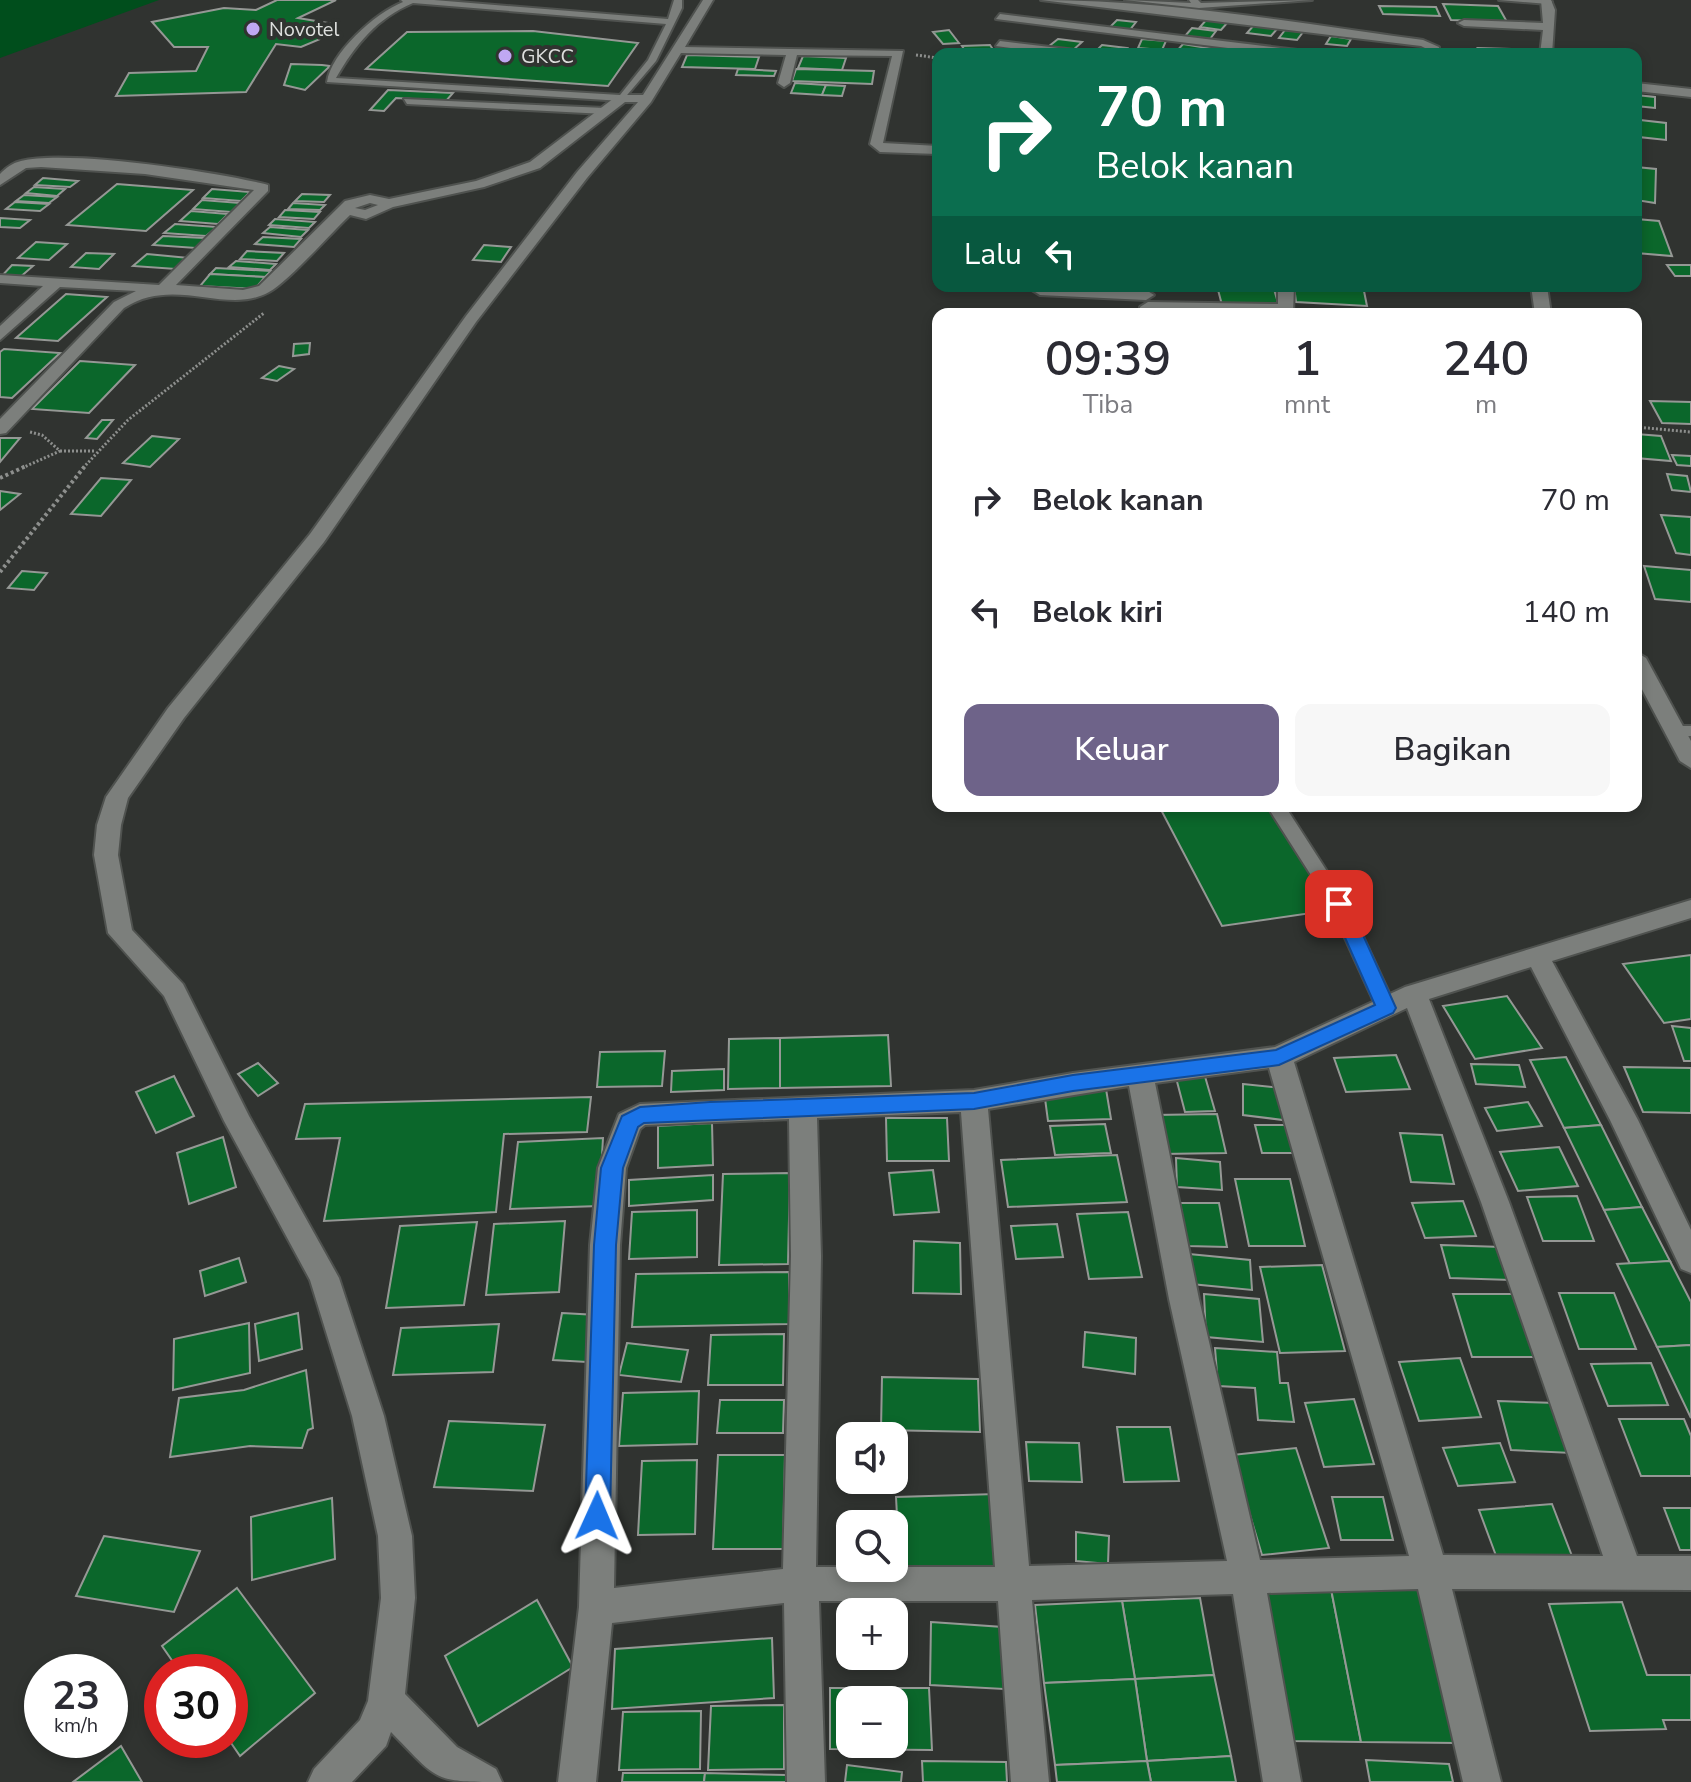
<!DOCTYPE html>
<html lang="id">
<head>
<meta charset="utf-8">
<style>
	:root { --surface:#fff; --page:#f7f7f7; --text:#2b2b33; --muted:#7c7c81; --accent:#6e6389 }
	body { margin:0; font-family:"Nunito Sans",sans-serif; background:var(--page); color:var(--text); height:100vh; display:flex; flex-direction:column; font-size:30px; white-space:nowrap }
	* { box-sizing:border-box; margin:0 }
	p { font-size:26px; color:var(--muted) }
	.icon { flex:none; width:44px; height:44px; fill:none; stroke:currentColor; stroke-width:2; stroke-linecap:round; stroke-linejoin:round }
	.map { position:relative; flex:1; overflow:hidden }
	.sheet { position:absolute; left:932px; top:308px; width:710px; height:504px; display:flex; flex-direction:column; background:var(--surface); border-radius:16px; box-shadow:0 4px 12px #0003 }
	.sheet>* { flex:none }
	.guide { position:absolute; left:932px; top:48px; width:710px; height:244px; border-radius:16px; box-shadow:0 4px 12px #0003; background:#0b6e4f; color:#fff; overflow:hidden }
	.controls { position:absolute; left:836px; top:1422px; display:grid; gap:16px }
	.controls a { display:grid; place-items:center; width:72px; height:72px; border-radius:16px; background:var(--surface); box-shadow:0 4px 12px #0003; font-size:40px }
	.speed { position:absolute; left:24px; top:1654px; display:flex; gap:16px; font-size:40px; font-weight:700; text-align:center }
	.speed>* { display:grid; place-content:center; width:104px; height:104px; border-radius:50%; background:var(--surface); box-shadow:0 4px 12px #0003; line-height:1 }
	.speed small { font-size:20px; font-weight:400 }
	.speed .limit { border:12px solid #d22; background:#fff; color:#111 }
	.pin { position:absolute; display:grid; place-items:center; width:68px; height:68px; color:#fff; margin:-34px; border-radius:16px; box-shadow:0 4px 12px #0006 }
	.me { position:absolute; width:88px; margin:-44px; rotate:1deg; stroke-linejoin:round; filter:drop-shadow(0 0 6px #0008) }
	.turn { display:flex; align-items:center; gap:28px; height:168px; padding:0 32px; font-size:36px }
	.turn .icon { width:104px; height:104px; stroke-width:2.5 }
	.turn b { display:block; font-size:56px; line-height:68px }
	.then { display:flex; align-items:center; height:76px; padding:0 32px; background:#0003; gap:16px; font-size:30px }
	.eta { display:flex; justify-content:space-evenly; align-items:center; height:136px; text-align:center }
	.eta b { font-size:48px; font-weight:600; line-height:56px }
	.action { display:flex; gap:16px; margin-top:auto; padding:16px 32px }
	.action a { flex:1; height:92px; border-radius:16px; background:var(--accent); color:#fff; font-size:32px; font-weight:600; line-height:92px; text-align:center }
	.action a+a { background:var(--page); color:var(--text) }
	ul { padding:0; list-style:none }
	li { display:flex; align-items:center; gap:24px; height:112px; padding:0 32px }
	li div { flex:1 }
	li b { display:block; font-size:30px }
	li em { font-style:normal }
	.map>svg:first-child { display:block }
	.green { fill:#004e1c }
	.building { fill:#0b672b; stroke:#959895; stroke-width:2; fill-rule:evenodd }
	.lines { fill:none; stroke-linecap:round; stroke-linejoin:round }
	.service-casing { stroke:#4f524f; stroke-width:4 }
	.minor-casing { stroke:#4f524f; stroke-width:4 }
	.path-far1 { stroke:#8d8f8d; stroke-width:3; stroke-dasharray:2 2; stroke-linecap:butt }
	.path { stroke:#8d8f8d; stroke-width:4; stroke-dasharray:3 3; stroke-linecap:butt }
	.service { fill:#7c7f7c; fill-rule:evenodd }
	.minor { fill:#7c7f7c; fill-rule:evenodd }
	.route { fill:#1a73e8; stroke:#114b97; stroke-width:2 }
	.poi-dot { fill:#c0a8f3; stroke:#303330; stroke-width:3 }
	.labels { text-anchor:middle; stroke-width:8; stroke-linejoin:round; paint-order:stroke }
	.far-poi-label { font-size:20px; fill:#dddfdd; stroke:#303330; text-anchor:start }
</style>
</head>
<body>
<div class="map">
<svg width="1691" height="1782" viewBox="0 0 1691 1782">
	<rect width="100%" height="100%" fill="#303330"/>
	<path class="green" d="M0,0H159L0,58Z"/>
	<g class="building">
		<path d="M277,0H336L298,18L334,24L325,37L301,47L276,44L246,92L116,96L129,73L196,71L208,47H174L152,22L224,8L256,10Z"/>
		<path d="M1443,4L1498,6L1507,22L1451,20Z"/>
		<path d="M1379,6L1436,7L1440,16L1383,14Z"/>
		<path d="M1207,19L1228,22L1221,30L1200,27Z"/>
		<path d="M1117,20L1136,22L1129,31L1109,28Z"/>
		<path d="M1254,25L1278,28L1271,36L1247,33Z"/>
		<path d="M1192,28L1216,31L1210,39L1185,36Z"/>
		<path d="M949,30L959,43L943,44L933,32Z"/>
		<path d="M1285,30L1303,32L1297,40L1279,38Z"/>
		<path d="M533,31L638,43L608,86L366,69L407,32Z"/>
		<path d="M1331,36L1351,39L1347,46L1326,44Z"/>
		<path d="M1058,39L1082,42L1072,51L1048,47Z"/>
		<path d="M1142,39L1166,41L1162,50L1138,48Z"/>
		<path d="M1183,44L1213,49L1208,54L1176,52Z"/>
		<path d="M990,45L994,51L983,54H967L962,46Z"/>
		<path d="M1102,45L1127,48L1121,54H1093Z"/>
		<path d="M1478,48L1511,49L1514,54H1482Z"/>
		<path d="M687,55L759,57L755,69L682,67Z"/>
		<path d="M803,56L846,58L842,70L798,68Z"/>
		<path d="M291,64L322,65L330,66L305,90L284,85Z"/>
		<path d="M738,69L776,71L774,76L736,75Z"/>
		<path d="M796,69L874,71L872,84L792,81Z"/>
		<path d="M795,83L826,85L822,95L791,93Z"/>
		<path d="M826,85L845,86L842,96L822,95Z"/>
		<path d="M388,90L453,93L446,101L396,98L384,111L370,110Z"/>
		<path d="M1636,95L1655,97V108L1636,106Z"/>
		<path d="M1640,120L1666,123V140L1639,137Z"/>
		<path d="M1636,167L1656,169L1655,203L1636,200Z"/>
		<path d="M43,178L78,181L70,187L35,185Z"/>
		<path d="M117,184L193,190L146,231L67,225Z"/>
		<path d="M34,187L65,189L57,196L26,193Z"/>
		<path d="M212,189L250,192L241,201L203,198Z"/>
		<path d="M302,194L330,195L324,202L295,201Z"/>
		<path d="M24,195L57,197L49,203L16,201Z"/>
		<path d="M202,200L240,203L231,212L193,209Z"/>
		<path d="M15,202L49,204L40,211L6,209Z"/>
		<path d="M293,203L325,205L320,210L288,209Z"/>
		<path d="M285,210L320,212L314,219L279,217Z"/>
		<path d="M191,211L228,214L218,224L180,221Z"/>
		<path d="M0,218L30,220L20,228L0,227Z"/>
		<path d="M275,219L315,222L309,228L269,225Z"/>
		<path d="M1636,219L1659,221L1672,256L1636,253Z"/>
		<path d="M175,224L217,227L206,236L164,233Z"/>
		<path d="M270,227L308,230L301,237L263,233Z"/>
		<path d="M163,236L205,238L196,248L153,245Z"/>
		<path d="M263,237L301,239L294,247L255,244Z"/>
		<path d="M36,242L67,244L49,260L18,258Z"/>
		<path d="M484,245L511,247L501,262L473,260Z"/>
		<path d="M247,251L284,253L277,261L240,259Z"/>
		<path d="M86,253L114,254L99,269L71,267Z"/>
		<path d="M147,254L189,258L176,269L133,266Z"/>
		<path d="M236,261L276,264L270,270L229,267Z"/>
		<path d="M12,265L33,266L18,279L0,278Z"/>
		<path d="M1667,265H1691V276H1675Z"/>
		<path d="M216,268L271,271L265,277L210,274Z"/>
		<path d="M210,274L265,277L255,289L200,286Z"/>
		<path d="M1217,286H1273L1279,306L1222,305Z"/>
		<path d="M1294,286H1363L1367,306L1296,302Z"/>
		<path d="M66,294L107,297L58,341L16,338Z"/>
		<path d="M310,343L309,354L293,356L294,344Z"/>
		<path d="M4,349L60,353L12,398L0,397V352Z"/>
		<path d="M80,361L135,365L89,413L32,409Z"/>
		<path d="M279,366L294,369L277,381L262,378Z"/>
		<path d="M1650,401L1691,402V424L1662,423Z"/>
		<path d="M102,420H113L97,439L86,438Z"/>
		<path d="M1636,434L1661,436L1671,461L1636,458Z"/>
		<path d="M152,436L179,439L150,467L123,463Z"/>
		<path d="M0,438H20L0,462Z"/>
		<path d="M1672,455L1691,456V466L1677,465Z"/>
		<path d="M1667,474L1687,476L1691,492L1672,490Z"/>
		<path d="M101,478L131,480L101,516L71,514Z"/>
		<path d="M0,491L20,494L0,510Z"/>
		<path d="M1661,515L1691,517V555L1676,553Z"/>
		<path d="M1644,566L1691,570V602L1655,599Z"/>
		<path d="M22,571L47,573L34,590L8,588Z"/>
		<path d="M1159,806H1270L1332,910L1222,926Z"/>
		<path d="M1691,955V1019L1664,1023L1623,964Z"/>
		<path d="M1507,996L1542,1048L1475,1059L1443,1006Z"/>
		<path d="M1672,1026L1691,1028V1061H1684Z"/>
		<path d="M888,1035L891,1086L780,1088V1038Z"/>
		<path d="M780,1038V1088L728,1089L729,1039Z"/>
		<path d="M665,1051L662,1086L597,1087L600,1052Z"/>
		<path d="M1396,1055L1410,1089L1346,1092L1334,1058Z"/>
		<path d="M1566,1057L1601,1125L1564,1128L1530,1060Z"/>
		<path d="M258,1063L278,1083L258,1096L238,1074Z"/>
		<path d="M1471,1064L1519,1065L1525,1087L1476,1084Z"/>
		<path d="M1624,1067L1691,1068V1113L1643,1112Z"/>
		<path d="M724,1069V1090L671,1092L672,1071Z"/>
		<path d="M1204,1073L1215,1111L1185,1112L1175,1074Z"/>
		<path d="M174,1076L194,1116L156,1133L136,1092Z"/>
		<path d="M1243,1084L1281,1088L1283,1120L1243,1115Z"/>
		<path d="M1106,1089L1111,1119L1048,1121L1044,1091Z"/>
		<path d="M591,1097L587,1132L504,1134L496,1212L324,1221L340,1138L296,1139L305,1104Z"/>
		<path d="M1528,1102L1542,1126L1497,1131L1485,1108Z"/>
		<path d="M1217,1114L1226,1153L1161,1154L1154,1115Z"/>
		<path d="M886,1118H947L949,1161H887Z"/>
		<path d="M712,1123L713,1165L658,1168V1126Z"/>
		<path d="M1105,1124L1111,1153L1055,1155L1050,1126Z"/>
		<path d="M1255,1125H1288L1295,1153H1262Z"/>
		<path d="M1601,1125L1642,1207L1604,1210L1564,1128Z"/>
		<path d="M1400,1133L1442,1135L1454,1184L1411,1182Z"/>
		<path d="M223,1137L236,1187L189,1204L177,1153Z"/>
		<path d="M603,1138L599,1206L510,1209L518,1142Z"/>
		<path d="M1559,1147L1578,1186L1518,1191L1500,1152Z"/>
		<path d="M1117,1155L1127,1202L1008,1207L1001,1160Z"/>
		<path d="M1176,1158L1220,1162L1222,1190L1177,1187Z"/>
		<path d="M933,1170L939,1212L894,1215L889,1173Z"/>
		<path d="M790,1173L788,1264L719,1265L723,1174Z"/>
		<path d="M713,1175V1200L629,1206V1180Z"/>
		<path d="M1235,1179H1290L1305,1246H1249Z"/>
		<path d="M1577,1196L1594,1241H1543L1527,1197Z"/>
		<path d="M1463,1201L1476,1236L1425,1238L1412,1203Z"/>
		<path d="M1180,1203H1219L1227,1247L1188,1246Z"/>
		<path d="M1642,1207L1670,1261L1630,1264L1604,1210Z"/>
		<path d="M697,1210V1257L629,1259L632,1212Z"/>
		<path d="M1128,1212L1142,1277L1089,1279L1077,1214Z"/>
		<path d="M565,1221L559,1292L486,1295L494,1224Z"/>
		<path d="M477,1222L464,1305L386,1308L400,1226Z"/>
		<path d="M1057,1224L1063,1257L1016,1259L1011,1226Z"/>
		<path d="M914,1241L960,1243L961,1294L913,1293Z"/>
		<path d="M1441,1245L1502,1247L1511,1280L1450,1278Z"/>
		<path d="M1189,1254L1250,1260L1252,1290L1191,1284Z"/>
		<path d="M239,1258L246,1282L205,1296L200,1271Z"/>
		<path d="M1670,1261L1691,1302V1345L1657,1347L1617,1264Z"/>
		<path d="M1322,1265L1345,1351L1280,1353L1260,1267Z"/>
		<path d="M789,1272V1324L632,1327L636,1274Z"/>
		<path d="M1559,1293H1614L1636,1349H1579Z"/>
		<path d="M1204,1294L1259,1299L1263,1342L1206,1337Z"/>
		<path d="M1453,1294H1517L1538,1357H1472Z"/>
		<path d="M298,1313L302,1349L259,1361L255,1324Z"/>
		<path d="M562,1313L597,1315L587,1362L553,1360Z"/>
		<path d="M249,1323L250,1373L173,1390L174,1339Z"/>
		<path d="M499,1324L493,1372L393,1375L401,1328Z"/>
		<path d="M1085,1332L1136,1338L1135,1374L1083,1367Z"/>
		<path d="M784,1334L783,1385H708L711,1335Z"/>
		<path d="M627,1343L688,1350L681,1382L619,1375Z"/>
		<path d="M1691,1345V1418L1657,1347Z"/>
		<path d="M1215,1348L1277,1352L1280,1383H1288L1294,1422L1258,1420L1255,1388L1218,1386Z"/>
		<path d="M1460,1358L1481,1417L1419,1421L1399,1362Z"/>
		<path d="M1651,1363L1668,1405L1608,1406L1591,1364Z"/>
		<path d="M306,1370L313,1428L308,1430L302,1448L250,1446L170,1457L179,1398L244,1390Z"/>
		<path d="M882,1377L978,1379L980,1432L881,1430Z"/>
		<path d="M699,1391L697,1444L619,1446L623,1393Z"/>
		<path d="M1354,1399L1374,1464L1324,1467L1305,1403Z"/>
		<path d="M720,1400H784L783,1433H717Z"/>
		<path d="M1498,1401L1557,1403L1572,1453L1511,1450Z"/>
		<path d="M1619,1419H1684L1691,1436V1476H1641Z"/>
		<path d="M449,1421L545,1425L533,1491L434,1487Z"/>
		<path d="M1117,1427H1170L1179,1481L1124,1482Z"/>
		<path d="M1026,1442L1079,1443L1082,1482L1029,1481Z"/>
		<path d="M1500,1443L1515,1482L1458,1486L1443,1448Z"/>
		<path d="M1296,1448L1329,1548L1262,1555L1232,1455Z"/>
		<path d="M718,1455H785L783,1549H713Z"/>
		<path d="M697,1460L695,1534L638,1535L642,1461Z"/>
		<path d="M996,1494L1005,1568L900,1571L896,1497Z"/>
		<path d="M1332,1497H1383L1393,1540H1341Z"/>
		<path d="M332,1498L335,1559L252,1580L251,1517Z"/>
		<path d="M1552,1504L1572,1556L1498,1561L1479,1510Z"/>
		<path d="M1664,1508H1691V1550H1680Z"/>
		<path d="M1076,1532L1109,1536L1108,1564L1076,1561Z"/>
		<path d="M104,1536L200,1551L174,1612L76,1596Z"/>
		<path d="M1263,1587L1331,1589L1361,1742L1289,1741Z"/>
		<path d="M237,1588L315,1693L240,1756L229,1740L230,1672H180L162,1646Z"/>
		<path d="M1331,1589H1421L1457,1743L1361,1742Z"/>
		<path d="M1200,1598L1214,1675L1135,1679L1122,1601Z"/>
		<path d="M537,1600L573,1667L478,1726L445,1656Z"/>
		<path d="M1122,1601L1135,1679L1044,1683L1035,1605Z"/>
		<path d="M1622,1602L1647,1675H1691V1720H1663L1666,1729L1590,1731L1549,1604Z"/>
		<path d="M931,1622L1003,1627L1004,1689L930,1685Z"/>
		<path d="M772,1638L774,1698L612,1709L615,1649Z"/>
		<path d="M1214,1675L1231,1756L1147,1761L1135,1679Z"/>
		<path d="M1135,1679L1147,1761L1055,1765L1044,1683Z"/>
		<path d="M830,1688H929L932,1750L830,1749ZM850,1700H894V1744H850Z"/>
		<path d="M784,1705V1769L708,1770L711,1706Z"/>
		<path d="M701,1711L700,1769L619,1770L623,1712Z"/>
		<path d="M121,1746L142,1782H73Z"/>
		<path d="M1231,1756L1236,1782H1151L1147,1761Z"/>
		<path d="M1366,1760L1449,1764L1453,1782H1370Z"/>
		<path d="M922,1761L1006,1762L1007,1782H923Z"/>
		<path d="M1147,1761L1151,1782H1057L1055,1765Z"/>
		<path d="M847,1765L902,1772L901,1782H845Z"/>
		<path d="M623,1773H705L704,1782H622Z"/>
		<path d="M705,1773L786,1775V1782H704Z"/>
	</g>
	<g class="lines">
		<g class="service-casing">
			<g id="service">
				<path d="M401,0H434L668,19L674,0H682V8L656,61L622,101L327,82C331,53 375,13 403,2ZM413,3L666,24L648,60L620,95L336,78C355,45 377,18 413,3Z"/>
				<path d="M1125,0L1191,3L1189,0H1198L1201,3L1312,0L1199,8Z"/>
				<path d="M1499,0H1550L1552,2L1548,4Z"/>
				<path d="M404,99L605,108L610,111L605,114L407,104Z"/>
				<path d="M1691,726V736H1675L1667,731L1675,726Z"/>
				<path d="M1267,806H1285L1348,904L1396,1008L1393,1013H1379L1330,905Z"/>
			</g>
		</g>
		<g class="minor-casing">
			<g id="minor">
				<path d="M703,0H713L685,47L903,51L883,143L938,146V154L880,152L870,144L892,56L797,55L790,83L784,87L778,83L786,55L681,53L651,102L587,178L476,322L324,542L184,718L128,798L121,825L118,855L132,930L183,984L249,1116L339,1278L384,1416L412,1536L415,1598L405,1694L457,1747L496,1769L502,1782C432,1782 439,1781 391,1732L386,1746L352,1782H308L314,1769L360,1720L368,1701L381,1598L378,1536L352,1416L310,1280L224,1121L164,996L108,933L94,855L97,825L106,797L168,708L310,534L466,316L577,172L638,102H625L540,168L484,187L393,207L366,219L350,215C331,233 289,281 269,292C226,316 175,275 124,308L6,433L0,434V419L114,302L136,291L60,287L0,340V326L43,286L0,283V275L159,285L254,190L145,174L41,167L26,168L0,185V174C6,168 12,163 21,161C66,149 220,172 268,185V191L176,285L243,290L259,286L345,201L370,195L389,199L476,181L530,162L618,95H643ZM370,203L378,205L365,210L355,208Z"/>
				<path d="M1041,0C1168,0 1297,23 1423,40L1439,47L1438,54H1426L1427,49L1421,46Z"/>
				<path d="M1541,0H1551L1555,10L1552,54H1540L1543,30L1464,26L1458,23L1464,20L1543,23Z"/>
				<path d="M1000,14L1306,51L1312,54H1277L996,19Z"/>
				<path d="M1000,41L1084,51L1090,54H1055L996,46Z"/>
				<path d="M1636,83L1691,89V97L1636,91Z"/>
				<path d="M1038,286L1146,290L1154,295L1146,300L1040,295L1032,290Z"/>
				<path d="M1278,286H1294L1293,314H1141L1140,307L1148,302L1278,304Z"/>
				<path d="M1531,286H1547L1551,314H1535Z"/>
				<path d="M1636,652L1646,658L1691,741V768L1680,761L1636,678Z"/>
				<path d="M1691,900V918L1552,961L1638,1120L1691,1230V1273L1681,1269L1610,1120L1531,967L1429,999L1509,1202L1637,1556H1691V1590L1452,1589L1501,1782H1463L1418,1589L1267,1593L1301,1782H1263L1233,1594L1032,1600L1049,1782H1011L998,1601H819L825,1782H787L784,1603L612,1623L596,1782H558L579,1607L590,1245L598,1168L619,1114L640,1104L974,1090L1073,1073L1275,1047L1405,987ZM1407,1008L1481,1202L1603,1556L1443,1555L1294,1062ZM1269,1068L1409,1556L1260,1560L1199,1299L1155,1083ZM1129,1086L1169,1299L1227,1561L1029,1566L988,1109ZM961,1112L995,1567H816L821,1256L817,1118ZM789,1119L791,1256L783,1569L614,1588L620,1245L626,1168L640,1129L645,1125Z"/>
			</g>
		</g>
		<g class="path-far1">
			<path d="M916,55L938,58"/>
			<path d="M1636,427L1691,432"/>
			<path d="M60,451H96"/>
			<path d="M22,468L60,451L42,435L30,432"/>
			<path d="M83,468L128,420L264,313"/>
		</g>
		<g class="path">
			<path d="M0,478L26,466"/>
			<path d="M0,572L85,466"/>
		</g>
		<use href="#service" class="service"/>
		<use href="#minor" class="minor"/>
	</g>
	<path class="route" d="M1339,897L1349,904L1396,1008L1393,1013L1279,1065L1073,1091L974,1109L644,1123L638,1127L623,1168L616,1245L610,1516L606,1524L597,1528L588,1524L585,1516L594,1245L601,1168L622,1116L640,1107L710,1102L974,1093L1073,1075L1276,1050L1375,1005L1330,904Z"/>
	<g class="poi-dot">
		<circle cx="253" cy="29" r="8"/>
		<circle cx="505" cy="56" r="8"/>
	</g>
	<g class="labels">
		<g class="far-poi-label">
			<text x="269" y="36">Novotel</text>
			<text x="521" y="63">GKCC</text>
		</g>
	</g>
</svg>
<div class="controls">
<a><svg class="icon" aria-label="sound" viewBox="0 0 24 24"><path d="M4 9h4l5-4v14l-5-4H4zM17 9q2 3 0 6"/></svg></a>
<a><svg class="icon" aria-label="search" viewBox="0 0 24 24"><circle cx="10" cy="10" r="6"/><path d="M15 15l6 6"/></svg></a>
<a>+</a>
<a>−</a>
</div>
<div class="speed"><div>23<small>km/h</small></div><div class="limit">30</div></div>
<div class="pin" style="left:1339px;top:904px;background:#d93025"><svg class="icon" aria-label="arrive" viewBox="0 0 24 24"><path d="M6 21V4h12l-3 4 3 4H6"/></svg></div>
<svg class="me" style="left:597px;top:1516px" viewBox="-20 -20 40 40"><path d="M0-17L14 15 0 8-14 15z" fill="#1a73e8" stroke="#fff" stroke-width="4"/></svg>
<div class="guide">
<div class="turn"><svg class="icon" aria-label="right" viewBox="0 0 24 24"><path d="M7 20v-9h11M14 6l5 5-5 5"/></svg><div><b>70 m</b>Belok kanan</div></div>
<div class="then">Lalu<svg class="icon" aria-label="left" viewBox="0 0 24 24"><path d="M17 20v-9H6M10 6l-5 5 5 5"/></svg></div>
</div>
<section class="sheet">
<div class="eta">
<div><b>09:39</b><p>Tiba</p></div>
<div><b>1</b><p>mnt</p></div>
<div><b>240</b><p>m</p></div>
</div>
<ul>
<li><svg class="icon" aria-label="right" viewBox="0 0 24 24"><path d="M7 20v-9h11M14 6l5 5-5 5"/></svg><div><b>Belok kanan</b></div><em>70 m</em></li>
<li><svg class="icon" aria-label="left" viewBox="0 0 24 24"><path d="M17 20v-9H6M10 6l-5 5 5 5"/></svg><div><b>Belok kiri</b></div><em>140 m</em></li>
</ul>
<div class="action"><a>Keluar</a><a>Bagikan</a></div>
</section>
</div>
</body>
</html>
